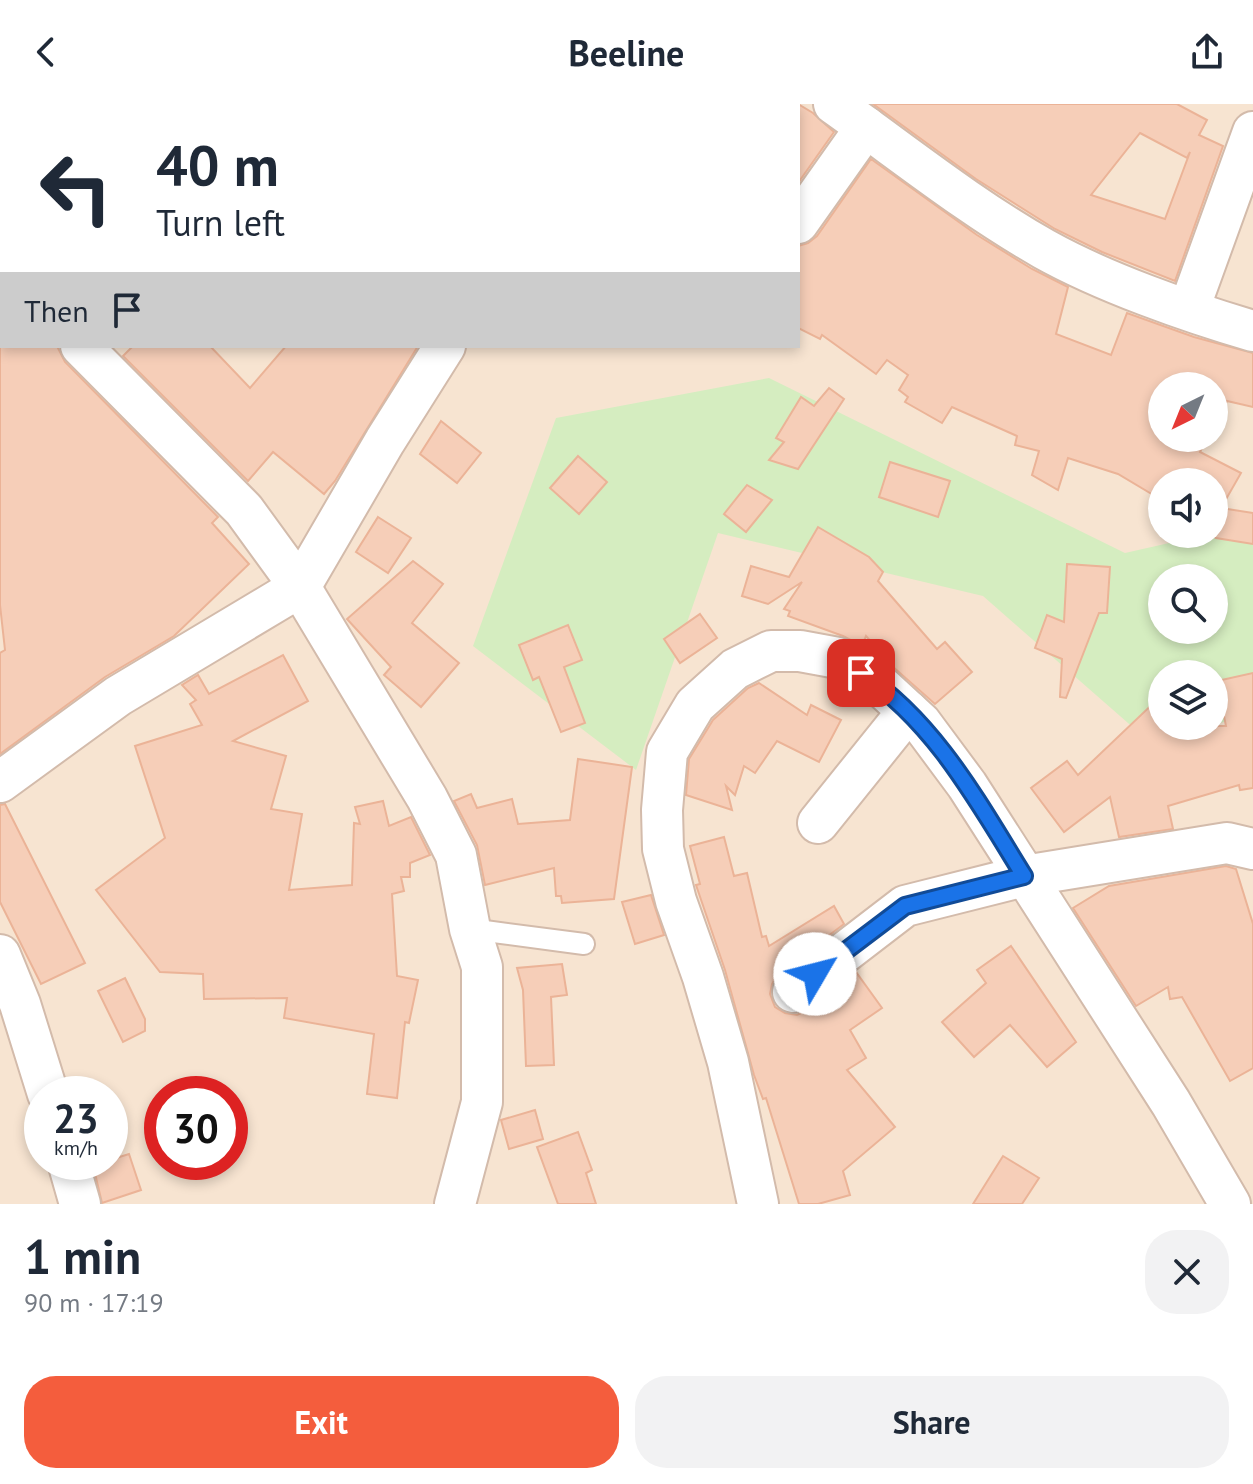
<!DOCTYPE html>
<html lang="en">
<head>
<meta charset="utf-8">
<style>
	:root { --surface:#fff; --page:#f2f2f3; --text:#1f2937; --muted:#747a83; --accent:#f45d3d }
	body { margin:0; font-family:"PT Sans",sans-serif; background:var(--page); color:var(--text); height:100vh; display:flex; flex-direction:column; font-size:30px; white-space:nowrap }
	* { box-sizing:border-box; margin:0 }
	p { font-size:26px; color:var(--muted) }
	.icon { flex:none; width:44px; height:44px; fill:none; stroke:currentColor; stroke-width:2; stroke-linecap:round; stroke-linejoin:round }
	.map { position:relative; height:1100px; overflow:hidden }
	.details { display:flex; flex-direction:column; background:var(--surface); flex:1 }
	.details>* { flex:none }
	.hud { position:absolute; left:0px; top:0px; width:800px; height:244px; box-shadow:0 4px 12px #0003; background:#fff; color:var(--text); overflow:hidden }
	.needle { width:52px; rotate:223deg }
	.controls { position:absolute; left:1148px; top:268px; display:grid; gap:16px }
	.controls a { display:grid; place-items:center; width:80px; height:80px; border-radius:50%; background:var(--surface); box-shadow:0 4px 12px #0003; font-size:40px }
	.speed { position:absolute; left:24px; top:972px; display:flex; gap:16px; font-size:40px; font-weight:700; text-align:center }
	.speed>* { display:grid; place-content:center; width:104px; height:104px; border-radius:50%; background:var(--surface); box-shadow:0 4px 12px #0003; line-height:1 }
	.speed small { font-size:20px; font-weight:400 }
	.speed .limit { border:12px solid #d22; background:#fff; color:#111 }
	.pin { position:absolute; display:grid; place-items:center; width:68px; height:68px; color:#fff; margin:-34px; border-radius:16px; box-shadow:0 4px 12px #0006 }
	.me { position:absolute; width:88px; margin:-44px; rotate:53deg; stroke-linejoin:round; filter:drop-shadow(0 0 6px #0008) }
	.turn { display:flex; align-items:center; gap:28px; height:168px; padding:0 24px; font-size:36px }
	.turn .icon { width:104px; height:104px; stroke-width:2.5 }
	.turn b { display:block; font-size:56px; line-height:68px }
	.then { display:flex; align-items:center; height:76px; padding:0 24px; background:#0003; gap:16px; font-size:30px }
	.round { display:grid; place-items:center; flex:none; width:84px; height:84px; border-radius:32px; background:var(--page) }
	.head { display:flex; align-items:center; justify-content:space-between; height:136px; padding:0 24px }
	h1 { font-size:48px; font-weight:800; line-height:60px }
	.action { display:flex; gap:16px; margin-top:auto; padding:16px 24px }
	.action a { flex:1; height:92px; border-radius:32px; background:var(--accent); color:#fff; font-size:32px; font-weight:800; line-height:92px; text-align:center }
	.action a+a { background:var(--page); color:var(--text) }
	header { display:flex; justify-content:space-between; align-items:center; height:104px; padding:0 24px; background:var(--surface); font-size:36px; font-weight:800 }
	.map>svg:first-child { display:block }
	.residential { fill:#f7e4d1; fill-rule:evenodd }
	.green { fill:#d5edc0; fill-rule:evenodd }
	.building { fill:#f6ceb8; stroke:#ebb397; stroke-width:2; fill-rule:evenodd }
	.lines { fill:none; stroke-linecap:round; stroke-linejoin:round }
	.service-casing { stroke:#d3bbab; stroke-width:24 }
	.minor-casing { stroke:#d3bbab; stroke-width:44 }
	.service { stroke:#fff; stroke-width:20 }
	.minor { stroke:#fff; stroke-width:40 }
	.route-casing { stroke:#114b97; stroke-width:20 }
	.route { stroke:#1a73e8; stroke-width:14 }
</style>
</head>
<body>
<header><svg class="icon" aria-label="back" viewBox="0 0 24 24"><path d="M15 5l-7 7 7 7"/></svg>Beeline<svg class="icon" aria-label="share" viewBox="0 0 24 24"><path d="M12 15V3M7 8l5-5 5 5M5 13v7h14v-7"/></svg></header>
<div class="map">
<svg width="1253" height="1100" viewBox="0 0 1253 1100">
	<rect width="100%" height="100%" fill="#fef2e3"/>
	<path class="residential" d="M0,0H1253V1100H0ZM2,2H798V242H2ZM1162,282H1214V334H1162ZM1162,378H1214V430H1162ZM1162,474H1214V526H1162ZM1162,570H1214V622H1162ZM42,990H110V1058H42ZM162,990H230V1058H162Z"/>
	<path class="green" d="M769,274L1125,449L1253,420V609L1214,621V570H1162V622L1152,640L983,492L718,429L636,666L473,542L556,314ZM1162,474H1214V526H1162Z"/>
	<g class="building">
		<path d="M798,0L813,9L834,28L798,79Z"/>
		<path d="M873,0H1177L1207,16L1199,31L1223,42L1175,177L1102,148L1055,125L976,75ZM1140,29L1187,54L1190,48L1165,115L1091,91Z"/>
		<path d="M871,55L977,131L1032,165L1068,183L1056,230L1111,251L1127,209L1194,233L1253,249V303L1227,297L1214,322V282H1162V334H1207L1200,348L1241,369L1221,404L1253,409V440L1216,434L1211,430H1214V378H1162V391L1155,392L1118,370L1068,354L1058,386L1032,371L1039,347L1015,341L1017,332L952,303L942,319L905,298L908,293L899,286L908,271L887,256L876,270L822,231L820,235L798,224V142L808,139L817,132Z"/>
		<path d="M0,242H57L65,258L218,413L212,419L249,460L174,532L105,573L0,650V549L5,546L0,501Z"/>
		<path d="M133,242H210L250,284L286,242H418L335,377L324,390L273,348L248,377L123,252Z"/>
		<path d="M829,284L844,295L798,365L769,356L784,338L776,334L801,293L814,302Z"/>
		<path d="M441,317L481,349L457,379L420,350Z"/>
		<path d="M578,352L607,378L579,410L550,384Z"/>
		<path d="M890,358L950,377L938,413L879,393Z"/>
		<path d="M747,381L772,396L746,428L724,410Z"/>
		<path d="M378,413L411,434L388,469L356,448Z"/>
		<path d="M818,423L869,453L883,468L878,477L937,545L945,538L972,568L935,600L892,562L866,532L862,542L843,532L788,512L790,507L784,505L802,478L768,500L742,492L751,462L789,473Z"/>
		<path d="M413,457L443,480L412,519L459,559L421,603L384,571L391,563L347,515Z"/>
		<path d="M1067,460L1110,463L1107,509H1099L1066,594L1060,593L1062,555L1035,544L1047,511L1064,518Z"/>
		<path d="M700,510L717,534L680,559L664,535Z"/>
		<path d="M568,521L582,556L564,563L585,619L561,628L539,573L533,576L519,541Z"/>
		<path d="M283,551L308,597L233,637L286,652L271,705L302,710L289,786L352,781L354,719L360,720L355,703L383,697L389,722L411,713L430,751L410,759V773H401L404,787L392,790L397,872L418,876L409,919L405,918L397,994L367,990L374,930L284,914L287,894L204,895L203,870L160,868L96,786L165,734L135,642L202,621L190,600L196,596L182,581L198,571L209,590Z"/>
		<path d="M1253,569V684L1240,686L1239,681L1168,702L1173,725L1119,733L1110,693L1064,728L1031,684L1067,657L1078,671L1162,591V622H1226L1217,577Z"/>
		<path d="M759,579L807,611L811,601L841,616L819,658L777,637L755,669L744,662L735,691L726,682L732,706L686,691L689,655L713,616L748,584Z"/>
		<path d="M578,655L632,663L614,795L562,799L561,792H556L554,764L485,781L477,741L454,697L471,690L477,704L512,695L518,720L570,716Z"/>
		<path d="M5,700L85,859L41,880L0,798V701Z"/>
		<path d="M724,733L734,772L747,769L762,833L766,832L769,842L834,802L844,820L778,870L772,880L770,890L775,903L785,909L797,911L806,907L856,868L882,904L850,926L866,954L847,966L895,1023L843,1067L850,1091L818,1100H799L766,994L763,995L754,971L725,866L696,781L700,780L690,742Z"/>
		<path d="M1226,762L1236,765L1253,820V964L1230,977L1182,893L1170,895L1168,883L1136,902L1073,804L1109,782Z"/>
		<path d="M651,791L664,831L635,840L622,798Z"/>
		<path d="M1011,842L1076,938L1047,963L1010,921L974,953L942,918L986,879L977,866Z"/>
		<path d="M562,860L567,891L551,893L554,961L526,962L523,886L517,864Z"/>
		<path d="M125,874L145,915V927L123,938L98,887Z"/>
		<path d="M535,1006L543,1035L509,1045L501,1016Z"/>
		<path d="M578,1028L592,1066L586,1069L596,1100H558L537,1043Z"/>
		<path d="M129,1050L141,1086L102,1099L93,1061L110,1058V1056Z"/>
		<path d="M1003,1052L1039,1074L1022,1100H973Z"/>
	</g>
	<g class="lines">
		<g class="service-casing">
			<path id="service" d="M470,825L584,840"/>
		</g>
		<g class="minor-casing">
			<g id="minor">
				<path d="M423,0L426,2"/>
				<path d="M834,0C903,49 970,103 1044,145C1103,178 1188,208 1253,227"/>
				<path d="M290,2L291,0"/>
				<path d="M612,2L613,0"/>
				<path d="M798,119L866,23"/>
				<path d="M0,154L2,157"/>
				<path d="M1189,205L1253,28"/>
				<path d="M81,242L244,406L300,483L427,694L456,751L470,825L482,863V998L455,1100"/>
				<path d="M0,678L118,592L300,483L385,337L445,242"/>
				<path d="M818,719L908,607"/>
				<path d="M0,851L20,900L48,990"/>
				<path d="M793,888L905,802L1024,772L1227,739L1253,745"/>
				<path d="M68,1058L80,1100"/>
				<path d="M758,1100L728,958L703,873L676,797L663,745L662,706L667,648L695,601L735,565L771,547H800L838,554L883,584L921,619L967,681L1171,999L1230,1100"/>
			</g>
		</g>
		<use href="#service" class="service"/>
		<use href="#minor" class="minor"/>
	</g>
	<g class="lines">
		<g class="route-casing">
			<path id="route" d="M815,870L905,802L1024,772C978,698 935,618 861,569"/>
		</g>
		<use href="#route" class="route"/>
	</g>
</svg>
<div class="controls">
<a><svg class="needle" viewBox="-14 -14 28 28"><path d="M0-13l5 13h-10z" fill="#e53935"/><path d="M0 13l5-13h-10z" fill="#747a83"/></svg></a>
<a><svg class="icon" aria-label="sound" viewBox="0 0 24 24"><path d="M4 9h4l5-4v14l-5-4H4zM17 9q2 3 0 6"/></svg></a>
<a><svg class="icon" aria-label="search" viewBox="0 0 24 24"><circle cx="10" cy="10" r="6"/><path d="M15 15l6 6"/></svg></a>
<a><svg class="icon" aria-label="layers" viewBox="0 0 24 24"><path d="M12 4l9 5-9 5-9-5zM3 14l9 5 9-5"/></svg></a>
</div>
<div class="speed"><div>23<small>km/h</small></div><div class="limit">30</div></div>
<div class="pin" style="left:861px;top:569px;background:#d93025"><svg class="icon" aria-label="arrive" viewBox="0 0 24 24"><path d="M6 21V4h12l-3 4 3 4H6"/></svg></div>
<svg class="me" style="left:815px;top:870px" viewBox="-20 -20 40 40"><circle r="19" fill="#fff"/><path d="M0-13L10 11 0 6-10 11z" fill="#1a73e8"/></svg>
<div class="hud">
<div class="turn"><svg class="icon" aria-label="left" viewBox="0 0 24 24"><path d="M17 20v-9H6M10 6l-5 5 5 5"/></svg><div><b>40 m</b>Turn left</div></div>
<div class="then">Then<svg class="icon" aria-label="arrive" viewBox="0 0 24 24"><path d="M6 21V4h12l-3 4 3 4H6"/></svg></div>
</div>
</div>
<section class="details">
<div class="head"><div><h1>1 min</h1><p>90 m · 17:19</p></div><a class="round"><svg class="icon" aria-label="close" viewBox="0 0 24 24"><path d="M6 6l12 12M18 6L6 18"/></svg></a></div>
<div class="action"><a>Exit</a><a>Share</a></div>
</section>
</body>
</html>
